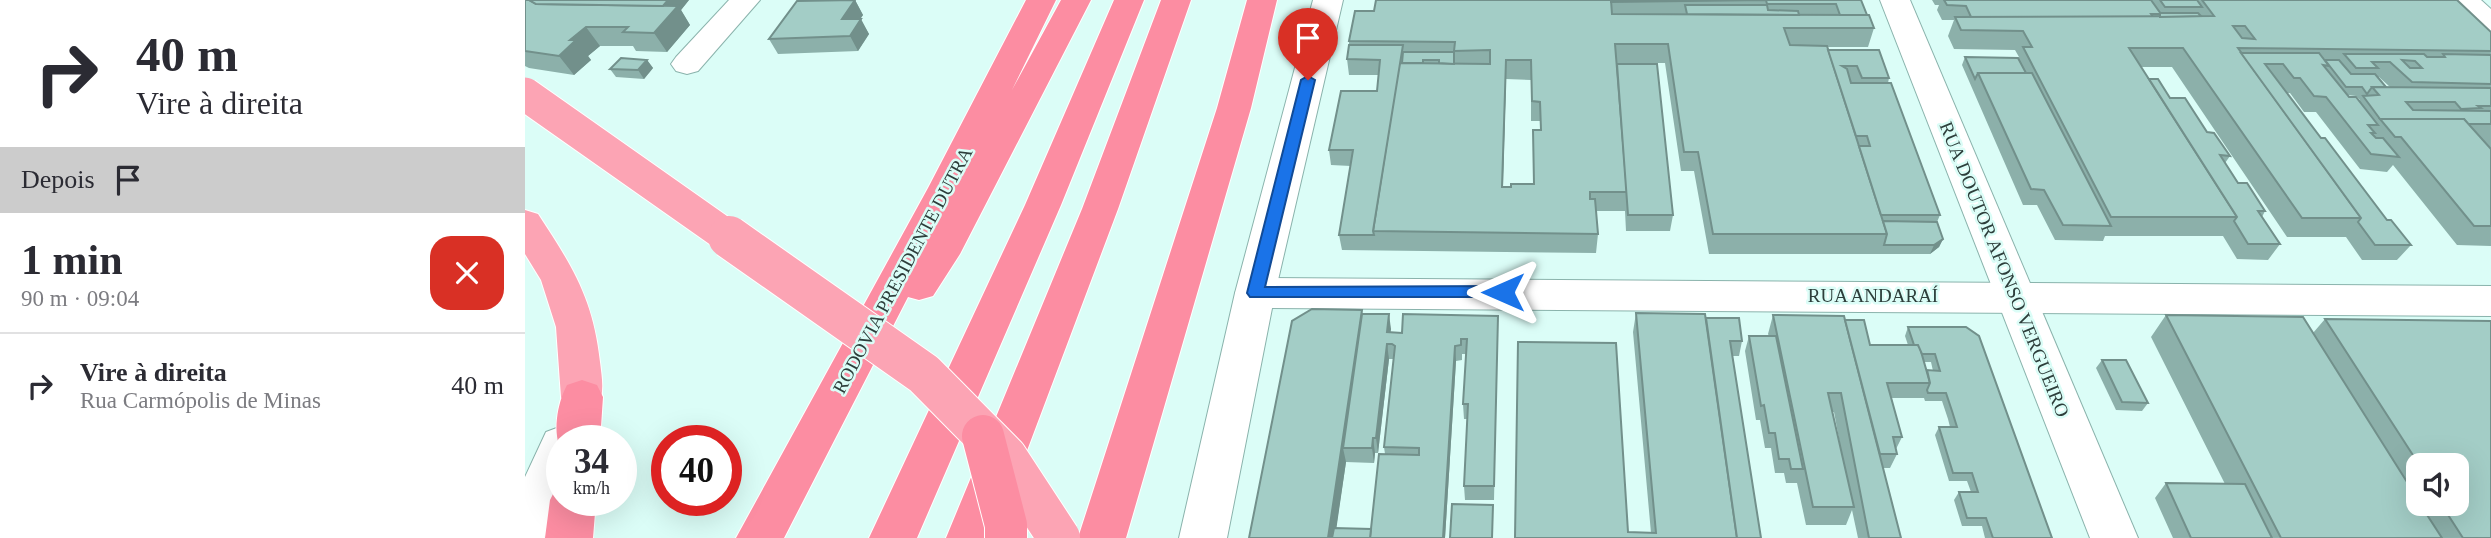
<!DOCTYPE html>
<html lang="pt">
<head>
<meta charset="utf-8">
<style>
	:root { --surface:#fff; --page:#f2f2f3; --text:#2b2b33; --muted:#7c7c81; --line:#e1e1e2 }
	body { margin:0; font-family:"Times New Roman",serif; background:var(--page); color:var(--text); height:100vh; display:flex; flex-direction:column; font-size:26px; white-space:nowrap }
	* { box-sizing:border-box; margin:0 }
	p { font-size:23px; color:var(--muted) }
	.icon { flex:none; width:38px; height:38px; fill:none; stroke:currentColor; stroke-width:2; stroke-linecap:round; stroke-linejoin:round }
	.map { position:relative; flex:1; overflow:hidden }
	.side { display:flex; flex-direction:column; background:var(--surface); width:525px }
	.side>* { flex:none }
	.top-card { background:#fff; color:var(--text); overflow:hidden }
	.controls { position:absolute; left:1881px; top:453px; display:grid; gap:14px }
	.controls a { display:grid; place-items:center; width:63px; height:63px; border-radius:14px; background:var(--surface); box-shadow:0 7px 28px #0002; font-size:35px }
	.speed { position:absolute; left:21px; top:425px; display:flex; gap:14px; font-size:35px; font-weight:700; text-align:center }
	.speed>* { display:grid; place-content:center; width:91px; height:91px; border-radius:50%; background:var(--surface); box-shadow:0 7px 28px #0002; line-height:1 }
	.speed small { font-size:18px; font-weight:400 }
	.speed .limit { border:10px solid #d22; background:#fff; color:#111 }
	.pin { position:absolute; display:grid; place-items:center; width:60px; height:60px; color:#fff; margin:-72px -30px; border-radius:50% 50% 50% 0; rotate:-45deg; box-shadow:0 0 7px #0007 }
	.pin .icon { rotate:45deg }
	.me { position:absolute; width:77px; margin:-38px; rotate:270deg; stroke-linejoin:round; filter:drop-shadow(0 0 5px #0008) }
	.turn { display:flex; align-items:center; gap:24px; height:147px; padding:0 21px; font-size:32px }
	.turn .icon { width:91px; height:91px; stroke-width:2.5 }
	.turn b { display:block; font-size:49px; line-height:60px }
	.then { display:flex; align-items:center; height:66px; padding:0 21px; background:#0003; gap:14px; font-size:26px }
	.round { display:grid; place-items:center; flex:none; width:74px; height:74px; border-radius:21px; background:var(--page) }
	.summary { display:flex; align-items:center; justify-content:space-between; height:119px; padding:0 21px }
	h1 { font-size:42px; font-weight:700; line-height:52px }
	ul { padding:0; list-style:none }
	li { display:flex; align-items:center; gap:21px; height:105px; padding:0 21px; border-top:2px solid var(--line) }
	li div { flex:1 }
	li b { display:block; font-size:26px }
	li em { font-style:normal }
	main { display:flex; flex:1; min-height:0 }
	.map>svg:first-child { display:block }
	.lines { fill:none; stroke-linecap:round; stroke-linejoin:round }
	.minor-casing { stroke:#8ab3ac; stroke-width:2 }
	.tertiary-casing { stroke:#8ab3ac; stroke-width:2 }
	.secondary-casing { stroke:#8ab3ac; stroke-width:2 }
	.trunk-casing { stroke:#fff; stroke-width:2 }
	.motorway-casing { stroke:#fff; stroke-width:2 }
	.minor { fill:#fff; fill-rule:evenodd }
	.tertiary { fill:#fff; fill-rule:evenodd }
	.secondary { fill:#fff; fill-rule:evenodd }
	.trunk { fill:#fca4b4; fill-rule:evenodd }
	.motorway { fill:#fc8da2; fill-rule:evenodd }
	.trunk-bridge-far1-casing { stroke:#fff; stroke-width:35; stroke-linecap:butt }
	.trunk-bridge-casing { stroke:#fff; stroke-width:44; stroke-linecap:butt }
	.motorway-bridge-casing { stroke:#fff; stroke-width:44; stroke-linecap:butt }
	.trunk-bridge-far1 { stroke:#fca4b4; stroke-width:33 }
	.trunk-bridge { stroke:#fca4b4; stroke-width:42 }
	.motorway-bridge { stroke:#fc8da2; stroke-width:42 }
	.wall { fill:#8cb0aa; fill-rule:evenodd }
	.shaded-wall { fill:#72908b }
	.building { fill:#a3cdc6; stroke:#72908b; stroke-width:2; fill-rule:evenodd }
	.route { fill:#1a73e8; stroke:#114b97; stroke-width:2 }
	.labels { text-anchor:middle; stroke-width:5; stroke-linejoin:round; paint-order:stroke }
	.street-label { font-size:19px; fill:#2d3e3b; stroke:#dbfdf7 }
</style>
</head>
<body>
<main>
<section class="side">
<div class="top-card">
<div class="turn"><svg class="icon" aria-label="right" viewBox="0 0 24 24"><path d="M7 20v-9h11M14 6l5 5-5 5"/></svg><div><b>40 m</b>Vire à direita</div></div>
<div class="then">Depois<svg class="icon" aria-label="arrive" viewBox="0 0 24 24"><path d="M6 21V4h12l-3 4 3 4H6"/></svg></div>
</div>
<div class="summary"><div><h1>1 min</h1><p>90 m · 09:04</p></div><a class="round" style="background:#d93025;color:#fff"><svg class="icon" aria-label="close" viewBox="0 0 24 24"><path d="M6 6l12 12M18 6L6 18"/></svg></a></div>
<ul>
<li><svg class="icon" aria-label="right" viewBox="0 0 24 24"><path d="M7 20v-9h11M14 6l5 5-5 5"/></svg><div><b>Vire à direita</b><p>Rua Carmópolis de Minas</p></div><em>40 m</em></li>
</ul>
</section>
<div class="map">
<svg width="1966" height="538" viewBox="0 0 1966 538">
	<rect width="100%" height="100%" fill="#dbfdf7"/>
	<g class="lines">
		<g class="minor-casing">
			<g id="minor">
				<path d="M204,0H235L173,71L162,74L151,71L146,64L151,57Z"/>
				<path d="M1355,0H1385L1613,538H1565Z"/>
				<path d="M1924,0H1956L1966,9V35L1955,32Z"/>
			</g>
		</g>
		<g class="tertiary-casing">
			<path id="tertiary" d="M730,278L1966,286V316L730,308L716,303L710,293L716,283Z"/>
		</g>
		<g class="secondary-casing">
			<g id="secondary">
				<path d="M788,0H818L750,293L702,538H654L710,293Z"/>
				<path d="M37,426L53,432L57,441H37V497L19,538H0V477L21,432Z"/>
			</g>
		</g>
		<g class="trunk-casing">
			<path id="trunk" d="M0,210L13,214C47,266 68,298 75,362C77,379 80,393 72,409L57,414L42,409L36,397L31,327L16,280L0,254Z"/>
		</g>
		<g class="motorway-casing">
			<g id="motorway">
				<path d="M501,0H531L487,90L536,0H566L435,254L408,296L394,300L383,297L259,538H211L403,188Z"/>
				<path d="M589,0H619L536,205L392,538H344L500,205Z"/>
				<path d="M636,0H666L593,209L469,538H421L557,209Z"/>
				<path d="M722,0H752L726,108L601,538H553L692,108Z"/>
				<path d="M57,380L72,385L78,397L75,441H37V453C27,433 32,404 42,385Z"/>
				<path d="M37,484V500H71L68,538H20L25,500L32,486Z"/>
			</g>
		</g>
		<use href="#minor" class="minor"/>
		<use href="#tertiary" class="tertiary"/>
		<use href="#secondary" class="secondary"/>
		<use href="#trunk" class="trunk"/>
		<use href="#motorway" class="motorway"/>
		<g class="trunk-bridge-far1-casing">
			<path id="trunk-bridge-far1" d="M0,94L206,239"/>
		</g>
		<g class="trunk-bridge-casing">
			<path id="trunk-bridge" d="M204,237L399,374L481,457L534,538"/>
		</g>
		<g class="motorway-bridge-casing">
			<path id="motorway-bridge" d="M458,436L481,525V538"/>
		</g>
		<use href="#trunk-bridge-far1" class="trunk-bridge-far1"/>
		<use href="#trunk-bridge" class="trunk-bridge"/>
		<use href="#motorway-bridge" class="motorway-bridge"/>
	</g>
	<g class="wall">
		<path d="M0,0H164L156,10L165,25L142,52L111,51L108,46H75L63,56L66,60L49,75L4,68L0,66Z"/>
		<path d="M330,0L338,15L335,19L344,34L333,51L253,54L244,39Z"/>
		<path d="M851,0H1336L1342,15L1349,28L1343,47H1302L1303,50L1364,78L1363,83L1415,215L1412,222L1418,239L1414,247L1405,254H1184L1169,171H1156L1140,63H1091L1148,215L1145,231H1101L1100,211H1071L1073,234L1071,253L817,250L814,235L826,166L806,165L804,150L852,91L854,75H824L822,59L824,45V41L849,11ZM981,79L1006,80V121H1015V130H1008V184L978,187Z"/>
		<path d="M1407,0H1932L1966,32V246L1932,245L1868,165L1862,172L1835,169L1791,112H1779L1765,93H1762L1796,138L1862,220L1886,245L1872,260H1837L1821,237H1762L1647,67H1616L1624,79L1682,132L1705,156L1700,163L1713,183L1740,211L1737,217L1755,244L1743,260L1712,259L1698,236H1580L1578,241L1530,240L1512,205H1498L1437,65L1440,57L1493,58L1494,57L1490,50L1429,49L1423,36L1429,20H1417L1412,10L1414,5H1410ZM1852,77H1854L1865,87H1861ZM1822,95L1831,96L1835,100L1834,101L1824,97Z"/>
		<path d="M122,60L128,68L119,79L91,77L85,69Z"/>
		<path d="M837,310V314L866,329L865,332L877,333L973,316L969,500H940L939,486L942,419H939L938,404L941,354H937V360L931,361L920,538H724ZM864,359H869L859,447L860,454L846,529L811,528L821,462L849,463L850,453H853Z"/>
		<path d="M1111,313L1181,318L1217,341L1214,356H1207L1236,538L1103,532L1126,533L1108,332Z"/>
		<path d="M1248,315L1320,320L1345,345H1383L1380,336L1383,327H1441L1527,538H1460L1457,526H1437L1429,500L1434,492H1446L1442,481H1424L1410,435L1414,427H1425L1423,419L1417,401H1400L1399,398H1366L1377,437L1371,449L1372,454L1365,468H1358L1376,538H1333L1327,510L1321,525H1281L1272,483H1261L1259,473H1250L1246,448H1240L1235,420H1231L1220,351L1224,336H1244L1243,334ZM1399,362H1406L1408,371L1402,370ZM1307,412H1309L1320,471Z"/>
		<path d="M1641,315L1778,317L1788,333L1800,319L1966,321V538H1648L1630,498L1641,483L1700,484L1626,337ZM1894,466H1932V504H1894Z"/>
		<path d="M1577,360L1623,403L1617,411L1591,410L1571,368Z"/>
	</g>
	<g class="shaded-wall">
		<path d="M143,0H164L156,10L165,25L142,52L129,33L135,10Z"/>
		<path d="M330,0L338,15L325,34L317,19Z"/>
		<path d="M336,19L344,34L333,51L325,36Z"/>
		<path d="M61,27L75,46L63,56L66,60L49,75L34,56L45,40Z"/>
		<path d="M122,60L128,68L119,79L113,70Z"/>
		<path d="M981,60V79L977,206V187Z"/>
		<path d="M1418,239L1414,247L1405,254L1409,245Z"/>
		<path d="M837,310L839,329L818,448L821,462L810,538H803Z"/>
		<path d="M864,314L866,329L864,344L862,332Z"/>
		<path d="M862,344L864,359L853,453L851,438Z"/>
		<path d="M930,346L931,361L920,538H918Z"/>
		<path d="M848,438L850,453L849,463L847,448Z"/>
	</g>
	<g class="building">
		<path d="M0,0H4L11,4L153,6L129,33L98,32L103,27H61L45,40H51L34,56L0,51Z"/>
		<path d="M4,0H143L138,6L11,4Z"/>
		<path d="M330,0L317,19H336L325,36L244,39L272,1Z"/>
		<path d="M851,0H1086L1087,14L1344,15L1349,28H1259L1265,45L1302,46L1362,234H1188L1173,152H1159L1143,44H1090L1102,192H1065V199H1070L1073,234L848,231L874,63L965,64V50L929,51L930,42L824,41L830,11H849ZM981,60H1006L1007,101L1015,102L1016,130H1008L1009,184H986V187H977Z"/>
		<path d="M1086,0H1336L1342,15H1315L1311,4H1242L1241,0L1086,2Z"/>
		<path d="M1419,0H1626L1636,14H1626L1628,17H1446L1441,6L1422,5Z"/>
		<path d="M1635,0H1672L1677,7H1640Z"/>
		<path d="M1677,0H1932L1966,32V51L1713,48L1836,218H1777L1658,48H1604L1712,217H1586L1498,47H1507L1498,31L1436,30L1430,17L1689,16ZM1708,26H1720L1730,39L1717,38Z"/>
		<path d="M1160,5H1242L1243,10L1273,11L1274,15L1162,14Z"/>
		<path d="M1635,13H1673L1676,16L1635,17Z"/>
		<path d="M824,45H878L848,231L849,235H814L828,150H804L816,91H852L855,60L822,59Z"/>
		<path d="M1303,50H1354L1364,78H1337L1332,66H1317L1322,69L1326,83H1366L1415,215H1356L1334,146H1345L1342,136H1331Z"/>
		<path d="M878,52H929V64L914,63V60H898V63H877Z"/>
		<path d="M1716,53H1794L1804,66L1798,65L1824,97H1831L1853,125H1843L1850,133H1846L1851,138H1858L1874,157L1846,154L1801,97L1789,96L1775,78H1769L1758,64H1740L1796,138H1800L1862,220H1866L1886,245H1850L1833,222L1836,218Z"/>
		<path d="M1819,54H1899L1902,57H1920L1918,54L1966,55V84L1887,82L1865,62H1847L1853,68H1831ZM1877,60L1890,61L1897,68H1885Z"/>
		<path d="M1440,57L1493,58L1501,73H1453L1450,79Z"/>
		<path d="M96,58L122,60L113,70L85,69Z"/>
		<path d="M1800,60H1814L1826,74H1850L1861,87H1847L1842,94L1837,87H1821Z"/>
		<path d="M1092,64H1132L1148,215H1103Z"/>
		<path d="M1453,73H1507L1586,226L1538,225L1519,190L1506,189Z"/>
		<path d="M1624,79H1633L1645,98H1660L1682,132L1689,133L1705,156L1695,155L1713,183H1722L1740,211H1733L1755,244H1723L1709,221L1712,217Z"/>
		<path d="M1847,87L1966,88V106H1953L1956,108L1936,109L1930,102H1881L1888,110L1966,111V124H1943L1939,119H1855L1838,96L1854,95Z"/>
		<path d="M1855,119H1939L1966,149V226H1949L1876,137H1870Z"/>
		<path d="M1358,221L1412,222L1418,239L1409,245H1359L1362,234Z"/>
		<path d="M787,309L837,310L803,538H724L767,321Z"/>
		<path d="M1111,313L1180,314L1212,538H990L993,342L1091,343L1103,532L1131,533Z"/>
		<path d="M837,314H864L862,332L877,333L878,314L973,316L969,486H939L943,404H938L942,339H936V345L930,346L918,538H845L854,454L894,455V448L859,447L870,346L867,344H862L851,438H848L847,448H818Z"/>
		<path d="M1248,315L1319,316L1376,538H1344L1316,393H1303L1329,507H1288Z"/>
		<path d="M1641,315L1778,317L1894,501V504H1895L1917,538H1756Z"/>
		<path d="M1181,318H1214L1217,341H1205L1236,538H1212Z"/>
		<path d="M1800,319L1966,321V538H1938L1916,504H1932V466H1895Z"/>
		<path d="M1320,320H1339L1345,345H1393L1395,348L1405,383H1362L1377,437H1368L1372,454H1355Z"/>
		<path d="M1383,327H1441L1454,336L1527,538H1468L1461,518H1442L1434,492H1453L1447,473H1428L1414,427H1432L1427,411L1421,393H1403L1402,390L1405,383L1402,370L1415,371L1410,354H1397L1393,345H1389Z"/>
		<path d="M1224,336H1251L1278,469H1266L1264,459H1254L1250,433H1244L1239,405L1236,406Z"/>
		<path d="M1577,360H1601L1623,403L1597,402Z"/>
		<path d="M1641,483L1720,484L1747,538H1666Z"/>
		<path d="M927,504L968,505L967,538H925Z"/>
		<path d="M809,528L846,529L845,538H807Z"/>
	</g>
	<path class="route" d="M783,76L790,80L740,287L978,286L987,292L984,297H725L722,293L776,80Z"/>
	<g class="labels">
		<g class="street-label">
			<text transform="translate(1480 269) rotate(68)" y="7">RUA DOUTOR AFONSO VERGUEIRO</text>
			<text transform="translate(377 270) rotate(-62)" y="7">RODOVIA PRESIDENTE DUTRA</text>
			<text x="1348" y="302">RUA ANDARAÍ</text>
		</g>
	</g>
</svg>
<div class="controls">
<a><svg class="icon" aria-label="sound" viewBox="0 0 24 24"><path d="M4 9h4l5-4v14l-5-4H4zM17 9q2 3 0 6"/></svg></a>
</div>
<div class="speed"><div>34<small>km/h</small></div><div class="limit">40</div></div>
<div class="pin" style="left:783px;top:80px;background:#d93025"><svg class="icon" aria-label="arrive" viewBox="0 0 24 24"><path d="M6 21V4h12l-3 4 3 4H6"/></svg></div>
<svg class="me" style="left:978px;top:292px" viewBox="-20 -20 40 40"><path d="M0-17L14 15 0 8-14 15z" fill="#1a73e8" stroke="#fff" stroke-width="4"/></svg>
</div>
</main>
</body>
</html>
